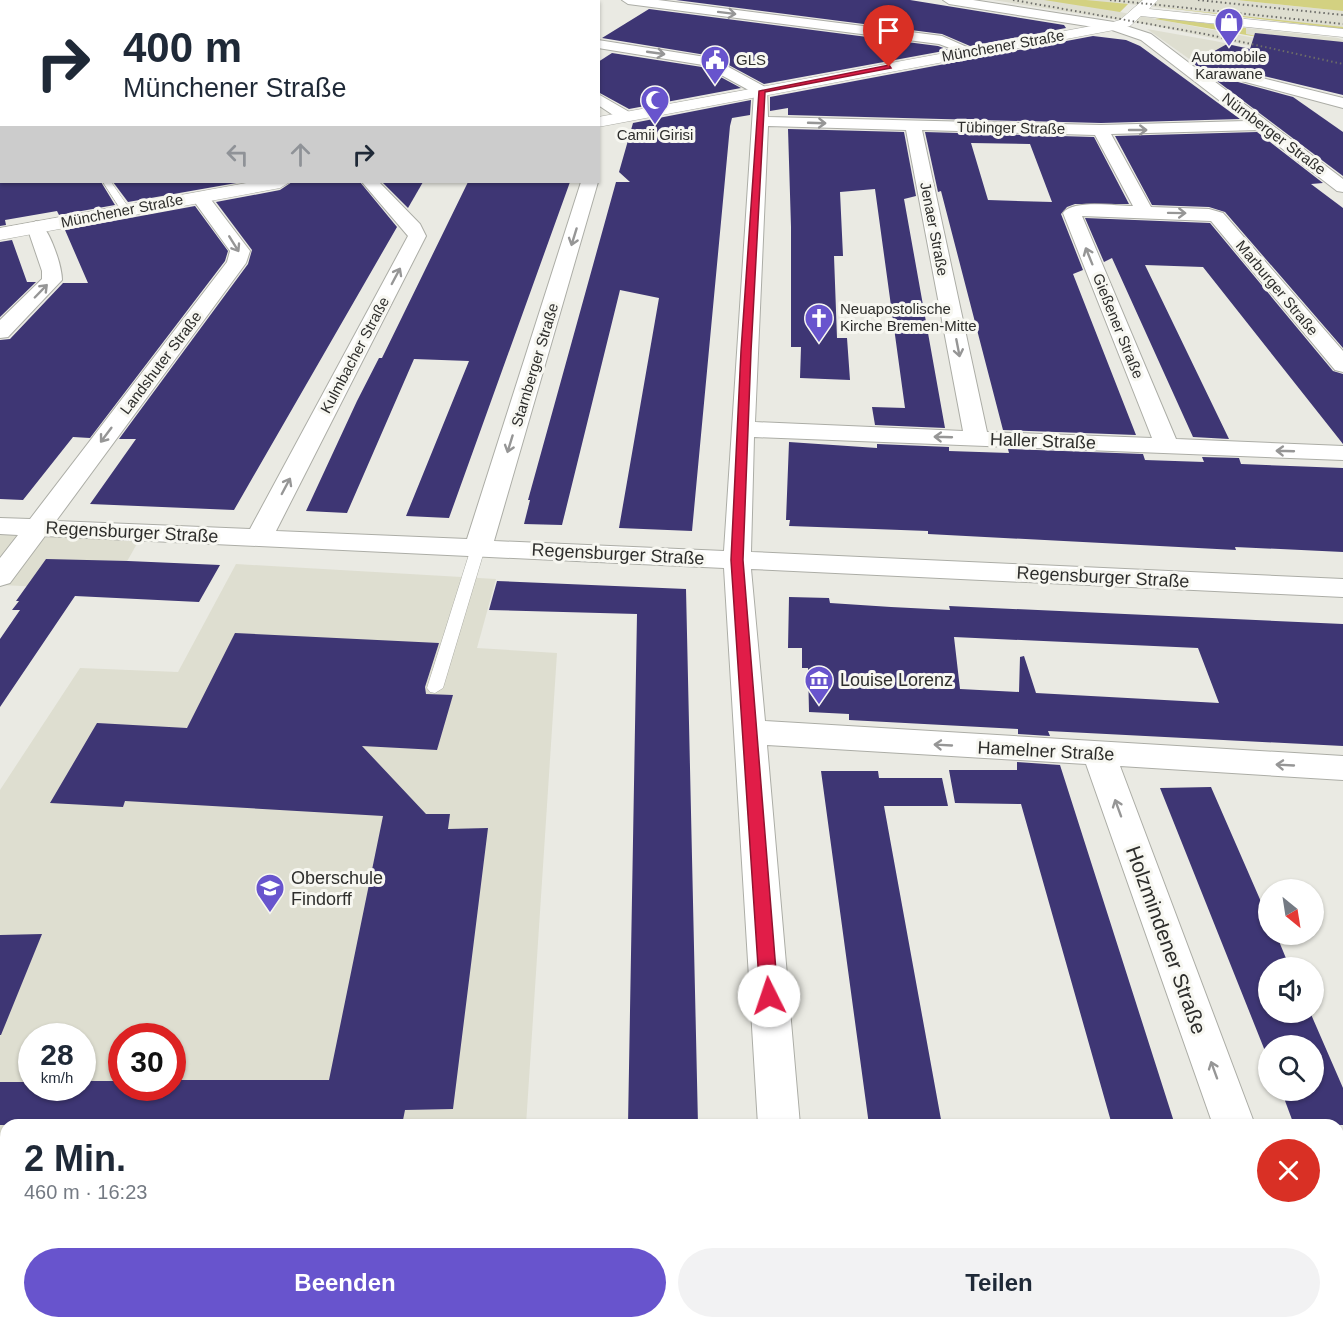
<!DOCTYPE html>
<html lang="de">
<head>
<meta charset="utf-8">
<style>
	:root { --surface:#fff; --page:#f2f2f3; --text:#1f2937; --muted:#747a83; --accent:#6854cd }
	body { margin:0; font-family:Arial,sans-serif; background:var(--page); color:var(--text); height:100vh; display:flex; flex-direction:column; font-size:22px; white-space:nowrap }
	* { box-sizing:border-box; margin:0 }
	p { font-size:20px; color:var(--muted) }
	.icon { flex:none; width:33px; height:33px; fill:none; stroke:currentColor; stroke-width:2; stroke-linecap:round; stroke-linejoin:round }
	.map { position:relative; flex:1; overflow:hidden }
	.side { position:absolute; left:0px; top:1119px; width:1344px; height:210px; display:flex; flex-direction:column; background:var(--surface); border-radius:18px 18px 0 0; box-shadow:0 2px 4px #0004 }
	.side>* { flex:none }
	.banner { position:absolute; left:0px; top:0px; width:600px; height:183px; box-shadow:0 2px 4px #0004; background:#fff; color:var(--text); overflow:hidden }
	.needle { width:39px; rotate:150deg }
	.fabs { position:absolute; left:1258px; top:879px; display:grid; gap:12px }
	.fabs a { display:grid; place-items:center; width:66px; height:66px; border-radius:50%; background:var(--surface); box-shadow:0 2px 4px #0004; font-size:30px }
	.speed { position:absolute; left:18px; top:1023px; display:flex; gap:12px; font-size:30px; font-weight:700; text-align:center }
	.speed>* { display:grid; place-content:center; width:78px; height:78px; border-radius:50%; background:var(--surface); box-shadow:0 2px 4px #0004; line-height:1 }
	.speed small { font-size:15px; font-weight:400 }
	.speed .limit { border:9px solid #d22; background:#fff; color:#111 }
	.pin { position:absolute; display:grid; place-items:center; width:51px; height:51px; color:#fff; margin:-62px -26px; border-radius:50% 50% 50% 0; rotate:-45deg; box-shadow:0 0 6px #0007 }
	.pin .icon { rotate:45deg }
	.me { position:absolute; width:66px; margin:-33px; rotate:356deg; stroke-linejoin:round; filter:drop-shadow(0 0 4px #0008) }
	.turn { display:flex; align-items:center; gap:21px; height:126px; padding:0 24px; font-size:27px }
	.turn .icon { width:78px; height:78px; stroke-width:2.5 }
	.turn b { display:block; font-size:42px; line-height:51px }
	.lanes { display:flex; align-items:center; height:57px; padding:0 24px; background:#0003; justify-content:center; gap:30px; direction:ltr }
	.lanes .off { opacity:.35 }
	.round { display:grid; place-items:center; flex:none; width:63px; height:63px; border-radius:32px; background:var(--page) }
	.summary { display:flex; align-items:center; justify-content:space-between; height:102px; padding:0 24px }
	h1 { font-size:36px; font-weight:700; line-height:45px }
	.button { display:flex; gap:12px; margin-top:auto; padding:12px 24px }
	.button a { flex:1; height:69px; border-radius:36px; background:var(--accent); color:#fff; font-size:24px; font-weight:700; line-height:69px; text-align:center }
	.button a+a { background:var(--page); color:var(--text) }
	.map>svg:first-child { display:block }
	.built { fill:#deded0; fill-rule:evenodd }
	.green { fill:#d3d181 }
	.building { fill:#3e3674; fill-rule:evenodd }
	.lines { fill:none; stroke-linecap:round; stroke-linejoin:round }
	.service-casing { stroke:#acada6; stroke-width:1 }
	.minor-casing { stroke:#acada6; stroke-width:2 }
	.tertiary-casing { stroke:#acada6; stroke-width:1 }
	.service { fill:#fff; fill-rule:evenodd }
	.minor { fill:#fff; fill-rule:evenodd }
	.tertiary { fill:#fff; fill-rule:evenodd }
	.rail { stroke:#6c6c68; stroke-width:2; stroke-dasharray:1.5 3; stroke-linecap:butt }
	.oneway { stroke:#969696 }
	.route { fill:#e11d48; stroke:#92132f; stroke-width:1.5 }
	.labels { text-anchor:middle; stroke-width:6; stroke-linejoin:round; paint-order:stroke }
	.far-street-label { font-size:15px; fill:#2e2e2c; stroke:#f7f7f1 }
	.far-poi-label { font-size:15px; fill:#2e2e2c; stroke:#f7f7f1 }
	.street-label { font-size:18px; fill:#2e2e2c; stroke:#f7f7f1 }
	.poi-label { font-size:18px; fill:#2e2e2c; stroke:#f7f7f1; text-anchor:start }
	.near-street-label { font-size:21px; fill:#2e2e2c; stroke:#f7f7f1 }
</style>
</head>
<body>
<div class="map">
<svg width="1343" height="1329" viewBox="0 0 1343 1329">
	<rect width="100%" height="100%" fill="#eaeae3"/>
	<g class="built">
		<path d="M993,0H1237L1343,11V28L1128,4L1120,12L1270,41L1289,54L1145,24Z"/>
		<path d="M1246,28L1338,38L1343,40V55L1245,34Z"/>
		<path d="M1147,29L1215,41L1261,51L1195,63Z"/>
		<path d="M0,526L143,533L111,590L0,585Z"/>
		<path d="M236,564L496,579L477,648L557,653L526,1125H6V1232L0,1233V790L80,668L178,672ZM32,1036H82V1088H32ZM122,1036H172V1088H122Z"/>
	</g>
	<g class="green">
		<path d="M1044,0H1086L1128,4L1120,12Z"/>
		<path d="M1237,0H1343V11Z"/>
		<path d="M1158,7L1343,27V29Z"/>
		<path d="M1161,18L1246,28V34L1297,44L1155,19Z"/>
	</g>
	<g class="building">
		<path d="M676,0H910L1064,25L1066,28L970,46L942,34Z"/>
		<path d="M649,9L938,46L949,50L764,84L712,56L602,38Z"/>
		<path d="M1255,33L1343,42V95L1239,70L1198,67L1193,63L1227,44L1250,49Z"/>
		<path d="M1093,36L1126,40L1140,46L1240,119L1101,123L788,115V108L770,111V97Z"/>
		<path d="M612,53L702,67L741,88L629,109L598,92V62Z"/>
		<path d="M1217,81L1238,82L1293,97L1343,132V176Z"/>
		<path d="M751,100L750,115L732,118L730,126L692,531L619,528L659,298L620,290L562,525L524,524L530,500H528L616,182H630L619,172L633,123Z"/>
		<path d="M788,129L904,132L916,196L904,199L945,428L875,425L872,407L905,408L875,189L840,192L843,256H834L837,338H847L850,380L800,378L801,347H791V227Z"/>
		<path d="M925,132L1094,137L1129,204H1075L1067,207L1061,214L1083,270L1073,274L1136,435L1003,430L941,191L938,192ZM971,143L1030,144L1052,202L988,200Z"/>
		<path d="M1257,132L1323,183L1311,184L1343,208V348L1225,212L1209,207L1152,205L1115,136Z"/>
		<path d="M0,182H101L115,205L59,215L57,211L5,220L6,225L0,226Z"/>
		<path d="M113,182H242L128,202Z"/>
		<path d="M292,182H360L397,227L234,510L90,504L136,439H119L248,264L252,250L216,202L280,190Z"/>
		<path d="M382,182H423L408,208Z"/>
		<path d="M468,182H570L449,518L406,516L469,361L414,359L347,513L306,511L357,401L379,358H382Z"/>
		<path d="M195,206L228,251L225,261L90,438L73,437L23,500L0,499V340L10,339L63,283H88L65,230Z"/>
		<path d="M1085,218L1210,223L1333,371L1343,374V444L1203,267L1145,265L1229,439L1193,437L1112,258L1104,262Z"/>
		<path d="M12,240L27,282H36L0,317V242Z"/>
		<path d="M789,442L877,448V444L949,447V451L1009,453L1008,449L1143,454L1145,460L1204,462L1202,457L1239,458L1241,464L1343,468V552L1235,547L1236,550L928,534V531L874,529L789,526L790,520H786Z"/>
		<path d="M46,559L128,561L220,565L199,602L75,596L0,707V639L20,610H12L19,601H16Z"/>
		<path d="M497,581L686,589L698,1125H628L637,614L489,610Z"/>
		<path d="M789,597L829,598L830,603L891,607L950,610L949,606L1343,624V746L1048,731L1050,736L1018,734V729L849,720V714L809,712L808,668H802V648H788ZM954,637L1198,648L1219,703L1036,693L1024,656L1020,657L1019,692L960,689Z"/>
		<path d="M235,633L439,643L425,687L426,694L453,695L437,750L362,746L426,814H450L448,829L488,828L453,1109L405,1110L402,1125H0V1082H32V1088H82V1081H122V1088H172V1080H329L383,816L125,801L123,807L50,803L97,723L187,728Z"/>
		<path d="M1017,762L1060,765L1175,1125H1112L1021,804L955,803L949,770H1017Z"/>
		<path d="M821,771H878L879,778H942L948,806H884L942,1125H869Z"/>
		<path d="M1211,787L1269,920V934H1276L1290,968H1269V1012H1310L1343,1088V1125H1294L1281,1090H1314V1046H1269V1061L1160,788Z"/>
		<path d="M42,934L1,1035H0V935Z"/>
	</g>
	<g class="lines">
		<g class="service-casing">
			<g id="service">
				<rect x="0" y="103" width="2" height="4"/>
				<rect x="0" y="147" width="2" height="4"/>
				<path d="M103,182H111L131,211L129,213H123Z"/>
				<path d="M478,544L485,548L443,688L435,693L430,692L427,688L471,548Z"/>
			</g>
		</g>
		<g class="minor-casing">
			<g id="minor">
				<path d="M88,0H107L108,2H89Z"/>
				<path d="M277,0H299L300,2H278Z"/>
				<path d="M449,0H463L448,2Z"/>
				<path d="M622,0H658L942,36L978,52L971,56L939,44L628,4Z"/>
				<path d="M943,0H973L1114,22L1151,34L1197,69L1238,72L1343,98V108L1238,80L1210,78L1343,179V192L1337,191L1258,130L1111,134L1151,207L1209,209L1223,213L1343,351V372L1335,370L1211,221L1082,216L1176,439L1343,446V460L754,437L751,552L1343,579V597L751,569L765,721L1343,756V780L1120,766L1255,1125H1213L1086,764L767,745L800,1125H758L724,568L45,536L10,583L0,586V558L18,535L0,534V518L30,519L227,262L230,251L191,197L200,192L206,193L250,251L246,263L56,521L250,529L408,236L362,182H379L420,224L426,236L276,531L467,539L581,182H598L494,541L724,551L754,93L703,65L598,48V40L712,58L767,88L768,117L1101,125L1246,121L1141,40L1112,30L949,4ZM768,126L906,130L963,431L755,422ZM922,130L1095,135L1133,206C1116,206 1073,199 1063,213L1152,438L987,432Z"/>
				<path d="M0,15H2V24L0,23Z"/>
				<path d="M598,94L631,113L633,116L631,119H619L598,105Z"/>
				<path d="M36,221C49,225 62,266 62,280L8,337L0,338V320L42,279V271L27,227Z"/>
				<rect x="0" y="1254" width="6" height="46"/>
				<path d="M769,1323H817L818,1329H770Z"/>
				<path d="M1282,1323H1330L1332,1329H1284Z"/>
			</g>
		</g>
		<g class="tertiary-casing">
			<g id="tertiary">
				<path d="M102,0H119L101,2Z"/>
				<path d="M1143,0H1158L1149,9L1343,29V37L1141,16L1130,26L1114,30L598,127V117L1113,22L1120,20Z"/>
				<rect x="0" y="46" width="2" height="10"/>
				<path d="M252,182H290L280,188L0,240V228Z"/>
			</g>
		</g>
		<use href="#service" class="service"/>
		<use href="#minor" class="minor"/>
		<use href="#tertiary" class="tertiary"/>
		<g class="rail">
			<path d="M1013,0L1205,34L1343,64"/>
			<path d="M1110,0L1343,24"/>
			<path d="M1198,0L1343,15"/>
		</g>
	</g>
	<defs><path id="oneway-shaft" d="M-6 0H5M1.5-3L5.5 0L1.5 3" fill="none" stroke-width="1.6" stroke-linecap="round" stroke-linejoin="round" transform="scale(1.5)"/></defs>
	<g class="oneway">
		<use href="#oneway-shaft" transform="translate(727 13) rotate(7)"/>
		<use href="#oneway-shaft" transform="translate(656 53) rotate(8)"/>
		<use href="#oneway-shaft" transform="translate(817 123) rotate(2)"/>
		<use href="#oneway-shaft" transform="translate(1138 130)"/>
		<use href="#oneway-shaft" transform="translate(1177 213) rotate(1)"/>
		<use href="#oneway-shaft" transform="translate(574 237) rotate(107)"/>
		<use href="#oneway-shaft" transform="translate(234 244) rotate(58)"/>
		<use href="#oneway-shaft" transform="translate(1089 256) rotate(-112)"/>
		<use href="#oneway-shaft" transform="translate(396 276) rotate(-62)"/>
		<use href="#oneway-shaft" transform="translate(41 291) rotate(-46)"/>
		<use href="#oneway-shaft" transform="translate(958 348) rotate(79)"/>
		<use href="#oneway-shaft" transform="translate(106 435) rotate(127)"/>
		<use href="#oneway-shaft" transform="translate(943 437) rotate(-178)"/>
		<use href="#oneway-shaft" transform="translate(510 444) rotate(107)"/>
		<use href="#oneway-shaft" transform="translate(1285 451) rotate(-178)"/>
		<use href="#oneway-shaft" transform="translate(286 486) rotate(-62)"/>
		<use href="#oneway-shaft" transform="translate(943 745) rotate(-177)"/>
		<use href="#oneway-shaft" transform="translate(1285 765) rotate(-177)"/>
		<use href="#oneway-shaft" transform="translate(1118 808) rotate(-110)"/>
		<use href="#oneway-shaft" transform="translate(1214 1070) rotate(-110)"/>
	</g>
	<path class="route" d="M889,65L891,68L765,92L751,351L743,560L778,996L775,1001L769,1003L763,1001L760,996L731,560L741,351L759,91Z"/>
	<defs>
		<g id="shop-pin" transform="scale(1.5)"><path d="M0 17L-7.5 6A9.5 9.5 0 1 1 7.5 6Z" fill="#6854cd" stroke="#f7f7f1"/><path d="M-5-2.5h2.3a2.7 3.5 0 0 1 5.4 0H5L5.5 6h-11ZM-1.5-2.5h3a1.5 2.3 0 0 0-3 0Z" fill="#fff"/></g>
		<g id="civic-pin" transform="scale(1.5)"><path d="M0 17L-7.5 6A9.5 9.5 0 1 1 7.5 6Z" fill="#6854cd" stroke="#f7f7f1"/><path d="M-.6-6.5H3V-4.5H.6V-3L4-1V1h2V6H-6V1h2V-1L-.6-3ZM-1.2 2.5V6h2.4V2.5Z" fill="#fff"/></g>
		<g id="mosque-pin" transform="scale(1.5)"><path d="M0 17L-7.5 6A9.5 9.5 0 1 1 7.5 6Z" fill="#6854cd" stroke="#f7f7f1"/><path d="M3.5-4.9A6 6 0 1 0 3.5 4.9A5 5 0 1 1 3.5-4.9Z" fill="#fff"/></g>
		<g id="church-pin" transform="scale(1.5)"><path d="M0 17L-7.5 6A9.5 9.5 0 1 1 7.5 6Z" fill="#6854cd" stroke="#f7f7f1"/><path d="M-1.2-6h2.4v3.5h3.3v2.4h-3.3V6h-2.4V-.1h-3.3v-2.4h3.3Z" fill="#fff"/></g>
		<g id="museum-pin" transform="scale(1.5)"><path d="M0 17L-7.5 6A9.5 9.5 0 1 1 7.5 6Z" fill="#6854cd" stroke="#f7f7f1"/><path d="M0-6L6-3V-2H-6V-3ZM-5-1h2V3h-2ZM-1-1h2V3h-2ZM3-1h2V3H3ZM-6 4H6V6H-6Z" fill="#fff"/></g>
		<g id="school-pin" transform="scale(1.5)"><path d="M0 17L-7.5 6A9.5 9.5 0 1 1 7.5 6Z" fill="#6854cd" stroke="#f7f7f1"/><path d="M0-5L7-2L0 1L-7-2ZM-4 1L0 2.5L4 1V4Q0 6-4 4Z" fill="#fff"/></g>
	</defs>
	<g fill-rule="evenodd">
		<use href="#shop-pin" x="1229" y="22"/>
		<use href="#civic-pin" x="715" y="60"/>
		<use href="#mosque-pin" x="655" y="100"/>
		<use href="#church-pin" x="819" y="318"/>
		<use href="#museum-pin" x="819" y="680"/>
		<use href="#school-pin" x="270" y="888"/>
	</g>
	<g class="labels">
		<g class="far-street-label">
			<text transform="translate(1003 46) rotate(-10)" y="5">Münchener Straße</text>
			<text transform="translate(1011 128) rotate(1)" y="5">Tübinger Straße</text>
			<text transform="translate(1274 134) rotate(37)" y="5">Nürnberger Straße</text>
			<text transform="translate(122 211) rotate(-11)" y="5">Münchener Straße</text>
			<text transform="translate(934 229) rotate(79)" y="5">Jenaer Straße</text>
			<text transform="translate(1277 288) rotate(50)" y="5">Marburger Straße</text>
			<text transform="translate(1118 326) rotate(68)" y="5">Gießener Straße</text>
			<text transform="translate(355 355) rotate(-62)" y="5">Kulmbacher Straße</text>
			<text transform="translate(161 363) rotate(-53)" y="5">Landshuter Straße</text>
			<text transform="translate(535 365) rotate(-73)" y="5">Starnberger Straße</text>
		</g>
		<g class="far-poi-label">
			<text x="1229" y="62">Automobile<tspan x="1229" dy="17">Karawane</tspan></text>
			<text x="736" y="65" text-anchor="start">GLS</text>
			<text x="655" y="140">Camii Girisi</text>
			<text x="840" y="314" text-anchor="start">Neuapostolische<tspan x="840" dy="17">Kirche Bremen-Mitte</tspan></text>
		</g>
		<g class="street-label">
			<text transform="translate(1043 441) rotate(2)" y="6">Haller Straße</text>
			<text transform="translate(132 532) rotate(3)" y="6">Regensburger Straße</text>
			<text transform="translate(618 554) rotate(3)" y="6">Regensburger Straße</text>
			<text transform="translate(1103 577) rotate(3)" y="6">Regensburger Straße</text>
			<text transform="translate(1046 751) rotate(3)" y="6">Hamelner Straße</text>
		</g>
		<g class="poi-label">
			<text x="840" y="686">Louise Lorenz</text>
			<text x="291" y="884">Oberschule<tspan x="291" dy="21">Findorff</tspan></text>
		</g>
		<g class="near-street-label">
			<text transform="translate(1166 940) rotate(70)" y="7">Holzmindener Straße</text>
		</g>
	</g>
</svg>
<div class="fabs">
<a><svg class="needle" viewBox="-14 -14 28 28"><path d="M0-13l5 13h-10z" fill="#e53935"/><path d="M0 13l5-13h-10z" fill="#747a83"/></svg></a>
<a><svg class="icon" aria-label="sound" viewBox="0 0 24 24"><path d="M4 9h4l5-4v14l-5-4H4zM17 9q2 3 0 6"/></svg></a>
<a><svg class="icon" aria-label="search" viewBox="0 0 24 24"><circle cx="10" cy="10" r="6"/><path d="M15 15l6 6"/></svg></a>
</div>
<div class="speed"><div>28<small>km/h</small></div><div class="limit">30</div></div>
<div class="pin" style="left:889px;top:67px;background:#d93025"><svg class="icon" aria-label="arrive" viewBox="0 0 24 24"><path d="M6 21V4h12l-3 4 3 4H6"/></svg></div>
<svg class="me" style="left:769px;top:996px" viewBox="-20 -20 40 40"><circle r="19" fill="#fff"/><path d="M0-13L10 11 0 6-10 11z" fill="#e11d48"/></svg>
<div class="banner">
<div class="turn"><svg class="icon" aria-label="right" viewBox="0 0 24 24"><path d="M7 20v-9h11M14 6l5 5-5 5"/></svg><div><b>400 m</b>Münchener Straße</div></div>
<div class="lanes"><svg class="icon off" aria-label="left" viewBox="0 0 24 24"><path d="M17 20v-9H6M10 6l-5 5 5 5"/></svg><svg class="icon off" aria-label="ahead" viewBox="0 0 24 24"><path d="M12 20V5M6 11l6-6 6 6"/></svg><svg class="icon" aria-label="right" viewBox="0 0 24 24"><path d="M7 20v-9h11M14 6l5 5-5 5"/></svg></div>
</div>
<section class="side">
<div class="summary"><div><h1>2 Min.</h1><p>460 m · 16:23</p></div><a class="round" style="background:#d93025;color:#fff"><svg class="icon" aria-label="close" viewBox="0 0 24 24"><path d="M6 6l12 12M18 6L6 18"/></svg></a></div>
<div class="button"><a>Beenden</a><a>Teilen</a></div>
</section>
</div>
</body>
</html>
